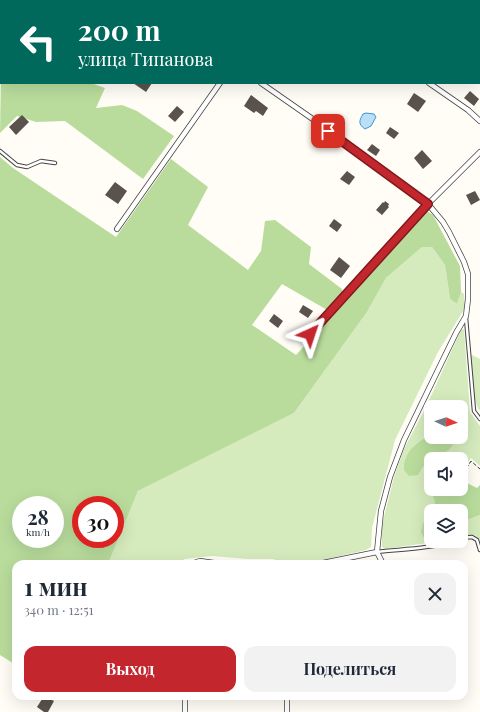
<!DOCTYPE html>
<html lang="ru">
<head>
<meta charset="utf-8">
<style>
	:root { --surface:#fff; --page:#f2f2f3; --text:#1f2937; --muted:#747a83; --accent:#c4262e }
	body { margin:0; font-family:"Playfair Display",serif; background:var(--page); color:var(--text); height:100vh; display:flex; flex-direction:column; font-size:15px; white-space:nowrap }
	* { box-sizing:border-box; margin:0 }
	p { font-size:13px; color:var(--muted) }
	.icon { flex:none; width:22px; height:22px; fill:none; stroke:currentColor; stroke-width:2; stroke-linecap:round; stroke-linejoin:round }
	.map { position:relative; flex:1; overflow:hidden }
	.sheet { position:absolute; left:12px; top:560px; width:456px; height:140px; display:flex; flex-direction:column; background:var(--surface); border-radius:12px; box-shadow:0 4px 16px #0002 }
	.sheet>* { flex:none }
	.hud { position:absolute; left:0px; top:0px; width:480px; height:84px; box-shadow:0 4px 16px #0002; background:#00695c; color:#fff; overflow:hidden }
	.needle { width:26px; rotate:94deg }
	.tools { position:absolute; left:424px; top:400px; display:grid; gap:8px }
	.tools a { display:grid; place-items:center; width:44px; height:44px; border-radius:8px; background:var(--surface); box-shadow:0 4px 16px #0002; font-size:20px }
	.speed { position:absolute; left:12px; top:496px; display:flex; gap:8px; font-size:20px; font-weight:700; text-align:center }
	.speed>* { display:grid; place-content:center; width:52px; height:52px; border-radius:50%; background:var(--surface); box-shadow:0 4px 16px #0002; line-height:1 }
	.speed small { font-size:10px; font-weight:400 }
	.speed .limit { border:6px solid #d22; background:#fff; color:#111 }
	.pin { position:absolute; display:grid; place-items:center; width:34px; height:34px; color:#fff; margin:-17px; border-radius:8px; box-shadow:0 2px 6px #0006 }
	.me { position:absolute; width:44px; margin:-22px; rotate:42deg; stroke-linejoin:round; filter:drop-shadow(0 0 3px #0008) }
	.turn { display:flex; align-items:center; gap:14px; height:84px; padding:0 12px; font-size:18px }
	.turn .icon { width:52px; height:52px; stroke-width:2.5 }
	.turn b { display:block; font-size:28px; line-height:34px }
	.round { display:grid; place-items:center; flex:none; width:42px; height:42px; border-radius:12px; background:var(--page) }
	.overview { display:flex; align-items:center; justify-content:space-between; height:68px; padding:0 12px }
	h1 { font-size:24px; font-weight:700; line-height:30px }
	.cta { display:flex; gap:8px; margin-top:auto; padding:8px 12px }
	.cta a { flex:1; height:46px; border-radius:12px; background:var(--accent); color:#fff; font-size:16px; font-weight:700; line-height:46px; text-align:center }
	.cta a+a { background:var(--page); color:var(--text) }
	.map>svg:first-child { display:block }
	.green { fill:#d5ebbd }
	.forest { fill:#b9dc9c; fill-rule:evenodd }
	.water { fill:#b9e0f7; stroke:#3f96cf }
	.building { fill:#5a524d }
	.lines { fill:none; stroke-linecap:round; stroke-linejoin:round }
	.service-casing { stroke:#444; stroke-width:4.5 }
	.minor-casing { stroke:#444; stroke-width:6 }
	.path { stroke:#333; stroke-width:1; stroke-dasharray:4 2; stroke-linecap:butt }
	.service { stroke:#fff; stroke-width:2.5 }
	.minor { stroke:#fff; stroke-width:4.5 }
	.route-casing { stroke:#7f191e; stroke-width:10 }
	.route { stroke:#c4262e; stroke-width:7 }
</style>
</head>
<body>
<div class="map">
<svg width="480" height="712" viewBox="0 0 480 712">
	<rect width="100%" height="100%" fill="#fffdf5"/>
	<g class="green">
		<path d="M422,247H432L445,265L450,299L457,304L461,292L464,294L465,308L438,352L395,440L372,528L371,547L366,550L327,559L295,564L282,563L273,559H248L212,556L185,559L177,564H108L138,491L294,413L367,312L386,278Z"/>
		<path d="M464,329L470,412L480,426V466L471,458L467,463L455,452L451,459H432L441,455L454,440L455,437H461V407H455L454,404L450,403L447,407H431V435C418,439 412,448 405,459L417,475L431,459V489H433L431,492L435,502L434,511H431V514L423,523L425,539H431V541H441L385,549L382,547V525L394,477L404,449L426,407L461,330Z"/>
		<path d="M470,354L480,359V411C472,402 472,367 470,354Z"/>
		<path d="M480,515V540L475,535H461V522Z"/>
	</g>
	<g class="forest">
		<path d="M1,74V83H91L105,88L96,108L122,105L137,111L174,136L143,179L65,121L36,122L17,116L0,133Z"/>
		<path d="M0,157L13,168L116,237L171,159L208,187L188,225L248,270L261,251L265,221L275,220L311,247L309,264L342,289L343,293L329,311L282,284L252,325L296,355L352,295L357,287L368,276L425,210L433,215L460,266L461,292L457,304L450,299L445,265L432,247H422L386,278L367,312L294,413L138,491L108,564H16V665L0,655ZM21,505H55V539H21ZM81,505H115V539H81Z"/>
		<path d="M430,435L431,437H455C453,454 440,452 430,460C425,464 421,470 418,475L409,476L404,470C404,467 404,463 405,460C408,449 421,439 430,435Z"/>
		<path d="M461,476L463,481L477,488L480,485V515L461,522V511H433L435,502L431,492L433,489H461Z"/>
		<path d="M431,514V539L425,540L421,532L423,523Z"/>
	</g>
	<path class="water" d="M366,113L374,114L376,117L371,126L365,129C358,124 359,121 363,114Z"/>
	<g class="building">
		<path d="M133,83H152L146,92Z"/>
		<path d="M470,91L479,99L474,106L464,98Z"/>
		<path d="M414,93L426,101L418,112L407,104Z"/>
		<path d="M251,95L268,108L263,116L256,111L254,113L244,106Z"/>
		<path d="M177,106L184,112L175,122L168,116Z"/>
		<path d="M22,115L29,122L16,135L9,127Z"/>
		<path d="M390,127L399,133L394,139L386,133Z"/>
		<path d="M372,144L380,150L376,156L367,150Z"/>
		<path d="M422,150L432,161L423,169L414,158Z"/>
		<path d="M347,171L355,177L349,185L340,179Z"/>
		<path d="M115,182L127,191L118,204L105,195Z"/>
		<path d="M475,191L480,200L471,205L466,195Z"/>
		<path d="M385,201L389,204L388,206L389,207L382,215L376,210L383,202L384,203Z"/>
		<path d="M334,219L342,225L337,232L329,226Z"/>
		<path d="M339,257L350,266L341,278L330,270Z"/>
		<path d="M303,305L313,311L308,318L299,312Z"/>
		<path d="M274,314L283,321L278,328L269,321Z"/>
		<path d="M44,696L54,701L48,712H44L37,707Z"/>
	</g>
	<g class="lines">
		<g class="service-casing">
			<g id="service">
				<path d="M0,151L17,165L27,167L41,161L55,163"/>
				<path d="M466,318L474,411L480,419"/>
				<path d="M461,538L472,537L477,540L480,550"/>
				<path d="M377,552C402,549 429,549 453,541"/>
			</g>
		</g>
		<g class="minor-casing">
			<g id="minor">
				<path d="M142,0L143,1"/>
				<path d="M309,0L310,1"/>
				<path d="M85,1L86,0"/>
				<path d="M280,1V0"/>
				<path d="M0,72L1,71"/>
				<path d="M261,83L317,122L428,204L443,222L449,232L464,262L468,274V299L466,316L456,333L404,440L390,477L381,511L377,552L383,564"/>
				<path d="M429,83L468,110L480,121"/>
				<path d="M117,229L220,83"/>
				<path d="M310,334L428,204L480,152"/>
				<path d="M191,564L200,561L221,564"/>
				<path d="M318,564L377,552"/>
				<path d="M185,696V712"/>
				<path d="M287,712V696"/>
			</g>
		</g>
		<g class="path">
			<path d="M456,456L459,459"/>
			<path d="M461,460L468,466L471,461L480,469"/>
		</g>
		<use href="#service" class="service"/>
		<use href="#minor" class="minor"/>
	</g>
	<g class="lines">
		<g class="route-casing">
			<path id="route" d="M310,334L428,204L328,131"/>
		</g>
		<use href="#route" class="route"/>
	</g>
</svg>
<div class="tools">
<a><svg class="needle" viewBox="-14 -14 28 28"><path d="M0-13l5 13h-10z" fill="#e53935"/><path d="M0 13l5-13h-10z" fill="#747a83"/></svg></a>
<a><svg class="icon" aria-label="sound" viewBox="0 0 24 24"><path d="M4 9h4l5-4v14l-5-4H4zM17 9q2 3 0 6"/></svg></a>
<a><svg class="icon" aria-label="layers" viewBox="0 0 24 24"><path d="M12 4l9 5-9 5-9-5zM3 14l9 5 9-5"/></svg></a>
</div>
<div class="speed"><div>28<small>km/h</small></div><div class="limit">30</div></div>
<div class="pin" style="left:328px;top:131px;background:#d93025"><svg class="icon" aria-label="arrive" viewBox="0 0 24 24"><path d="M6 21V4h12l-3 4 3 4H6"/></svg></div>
<svg class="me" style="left:310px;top:334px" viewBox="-20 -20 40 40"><path d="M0-17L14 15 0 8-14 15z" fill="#c4262e" stroke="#fff" stroke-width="4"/></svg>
<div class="hud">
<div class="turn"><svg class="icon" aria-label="left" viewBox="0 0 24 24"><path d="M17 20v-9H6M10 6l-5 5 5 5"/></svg><div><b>200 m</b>улица Типанова</div></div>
</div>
<section class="sheet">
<div class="overview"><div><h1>1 мин</h1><p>340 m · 12:51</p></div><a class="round"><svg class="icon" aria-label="close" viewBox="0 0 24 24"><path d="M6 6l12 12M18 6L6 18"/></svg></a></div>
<div class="cta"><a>Выход</a><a>Поделиться</a></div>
</section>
</div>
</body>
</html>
